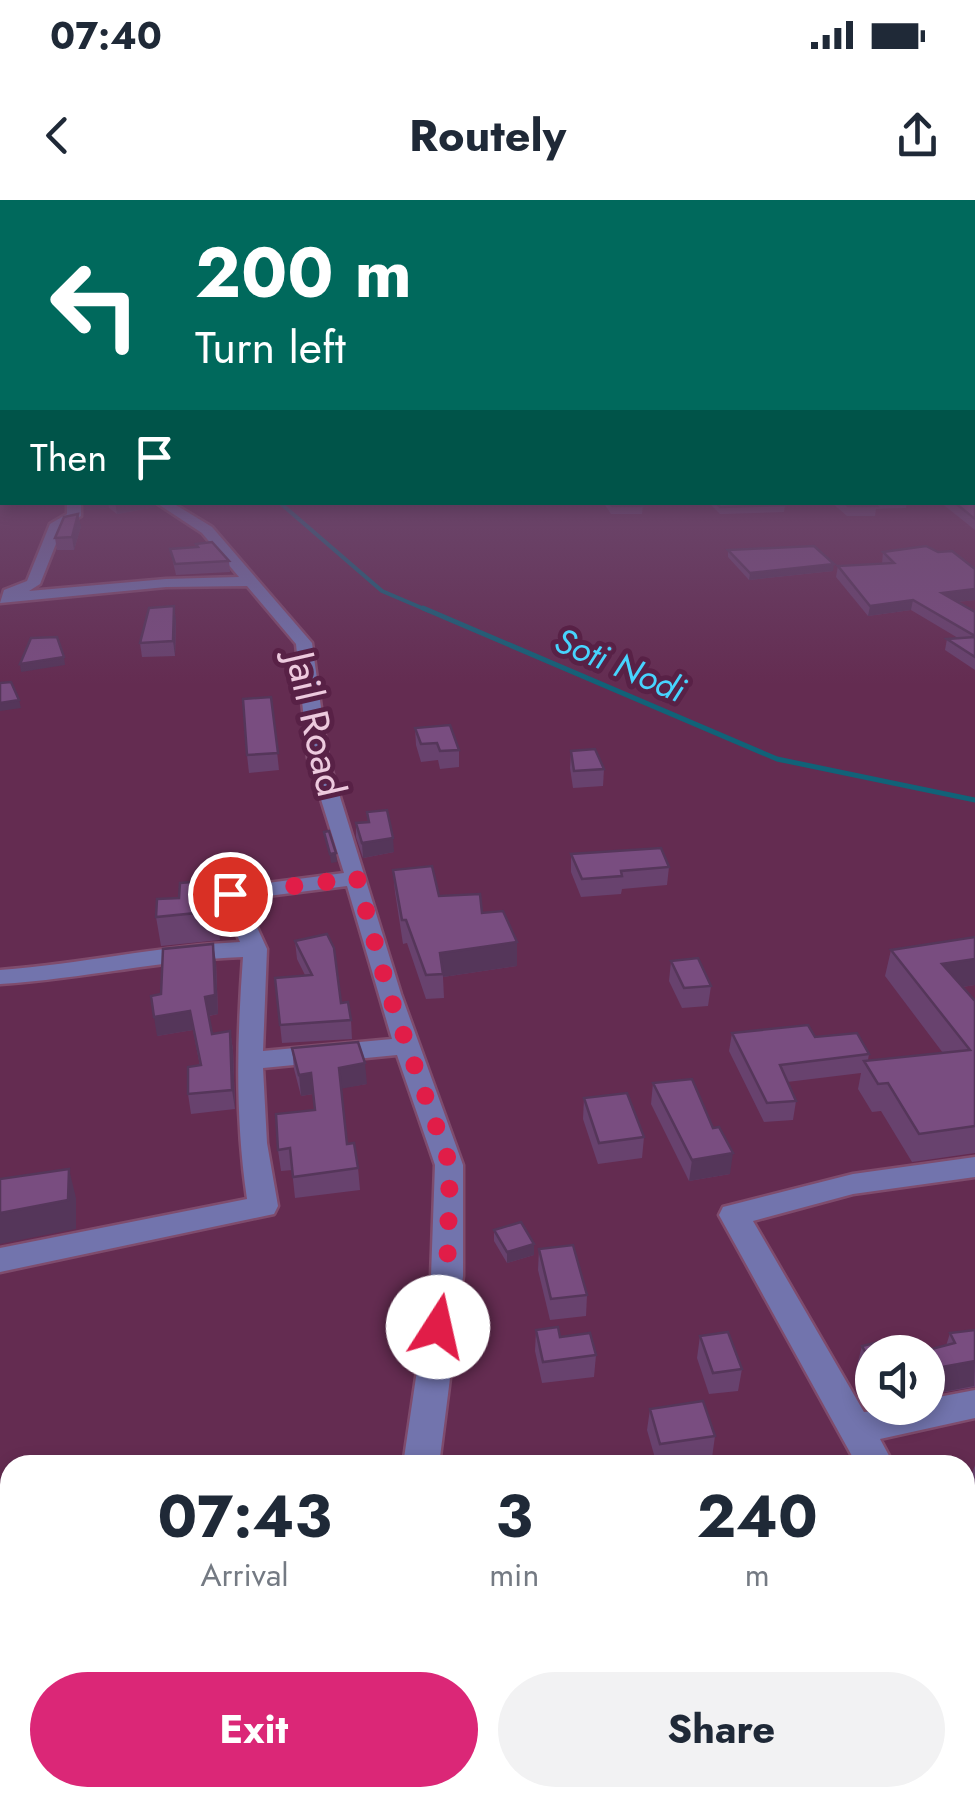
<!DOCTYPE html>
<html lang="en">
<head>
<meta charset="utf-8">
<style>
	:root { --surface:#fff; --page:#f2f2f3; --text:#1f2937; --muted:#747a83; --accent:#db2777 }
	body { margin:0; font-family:Jost,sans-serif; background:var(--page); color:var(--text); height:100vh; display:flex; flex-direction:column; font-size:38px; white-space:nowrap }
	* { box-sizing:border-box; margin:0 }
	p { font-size:32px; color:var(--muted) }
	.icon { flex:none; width:55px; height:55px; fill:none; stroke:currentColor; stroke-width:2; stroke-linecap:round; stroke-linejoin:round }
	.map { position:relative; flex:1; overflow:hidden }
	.sheet { position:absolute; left:0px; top:1255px; width:975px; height:352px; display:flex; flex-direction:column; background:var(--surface); border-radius:30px 30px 0 0; box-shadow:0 5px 15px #0003 }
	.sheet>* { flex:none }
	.hud { position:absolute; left:0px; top:0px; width:975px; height:305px; box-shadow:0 5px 15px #0003; background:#00695c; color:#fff; overflow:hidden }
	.buttons { position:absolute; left:855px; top:1135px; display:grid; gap:20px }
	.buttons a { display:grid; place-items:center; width:90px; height:90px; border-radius:50%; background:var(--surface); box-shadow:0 5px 15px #0003; font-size:50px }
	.pin { position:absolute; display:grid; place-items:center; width:85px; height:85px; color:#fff; margin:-42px; border:5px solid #fff; border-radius:50%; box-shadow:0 2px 10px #0007 }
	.me { position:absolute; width:110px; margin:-55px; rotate:10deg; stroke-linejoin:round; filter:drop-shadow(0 0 8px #0008) }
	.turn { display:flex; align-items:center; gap:35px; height:210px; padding:0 30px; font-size:45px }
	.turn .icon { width:130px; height:130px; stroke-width:2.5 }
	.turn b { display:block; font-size:70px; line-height:85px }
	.then { display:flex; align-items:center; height:95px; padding:0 30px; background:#0003; gap:20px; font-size:38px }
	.eta { display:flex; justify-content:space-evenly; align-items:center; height:170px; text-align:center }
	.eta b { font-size:60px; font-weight:700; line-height:70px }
	.button { display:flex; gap:20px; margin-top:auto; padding:20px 30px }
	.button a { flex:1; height:115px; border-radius:60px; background:var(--accent); color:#fff; font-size:40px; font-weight:700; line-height:115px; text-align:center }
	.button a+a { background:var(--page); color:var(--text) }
	.status { display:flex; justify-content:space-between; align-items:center; height:70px; padding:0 50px; background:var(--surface); direction:ltr }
	.status svg { height:28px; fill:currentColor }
	header { display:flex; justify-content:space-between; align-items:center; height:130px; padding:0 30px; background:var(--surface); font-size:45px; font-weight:700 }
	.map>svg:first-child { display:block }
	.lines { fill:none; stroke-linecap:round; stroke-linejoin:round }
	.stream-far1 { stroke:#116278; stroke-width:4 }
	.stream { stroke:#116278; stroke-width:5 }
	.minor-casing { stroke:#7f4c6d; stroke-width:5 }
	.minor { fill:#7274ad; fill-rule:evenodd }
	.wall { fill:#68426e }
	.shaded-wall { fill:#55365a }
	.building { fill:#794d80; stroke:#55365a; stroke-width:2.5 }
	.route { stroke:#e11d48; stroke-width:18; stroke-dasharray:0 32.4 }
	.labels { text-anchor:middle; stroke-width:10; stroke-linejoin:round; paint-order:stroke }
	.far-water-label { font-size:35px; font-style:italic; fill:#47d4fe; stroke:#582146 }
	.street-label { font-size:40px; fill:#edcade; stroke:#582146 }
</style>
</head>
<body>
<div class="status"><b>07:40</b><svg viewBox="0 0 49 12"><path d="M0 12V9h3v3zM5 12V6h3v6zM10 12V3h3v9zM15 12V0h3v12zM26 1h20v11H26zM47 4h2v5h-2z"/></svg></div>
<header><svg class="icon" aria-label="back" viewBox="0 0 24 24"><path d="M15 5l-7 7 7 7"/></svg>Routely<svg class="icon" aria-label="share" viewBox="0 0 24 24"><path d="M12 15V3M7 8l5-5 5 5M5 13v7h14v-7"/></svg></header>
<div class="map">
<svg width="975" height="1606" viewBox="0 0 975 1606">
	<rect width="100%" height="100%" fill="#642c51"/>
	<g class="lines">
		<path class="stream-far1" d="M279,302L382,391L429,411"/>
		<path class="stream" d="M423,408L777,559L975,600"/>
		<g class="minor-casing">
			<g id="minor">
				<path d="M67,302H81V316L63,326L40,384L29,391L166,379L239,377L202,333L155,302H171L212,327L312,443L328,558L401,794L463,965V1076L439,1265H403L431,1076L435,965L397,855L263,868L267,943L278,1006L274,1014L0,1072V1048L247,999C235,917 237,839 243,757C161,760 82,779 0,784V770C81,764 159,746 240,742L219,694L222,689L344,673L308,558L296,444L247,386L166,387L0,403L4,390L27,381L50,324L67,314ZM347,686L392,839L263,851L267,749L244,699Z"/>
				<path d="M975,957V977L853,994L753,1021L864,1212L928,1208V1199L975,1190V1218L880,1239L894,1265H857L719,1015L723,1007L853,974Z"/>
				<path d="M975,1379V1415L965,1419V1381Z"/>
				<path d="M463,1598H509L512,1606H466Z"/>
			</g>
		</g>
		<use href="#minor" class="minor"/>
	</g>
	<g class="wall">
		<path d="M975,260V330L940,302H972Z"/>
		<path d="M83,302H155V307L117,314L109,308L85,310Z"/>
		<path d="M603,302H639L643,306L642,314H611Z"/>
		<path d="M708,302H782L785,305L784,312L720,314Z"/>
		<path d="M831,302H907L906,308L876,309L875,316H847Z"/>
		<path d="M81,326L74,350H57L55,338Z"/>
		<path d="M196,344L229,361L230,372L176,375L170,349L196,347Z"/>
		<path d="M728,350L833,371L749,380L728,357Z"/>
		<path d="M883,352L975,369V400L957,402L975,412V470L945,450L947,439L958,438L911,410L868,416L836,377L838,366L882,364Z"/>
		<path d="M176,420L175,456L142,457L140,443Z"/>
		<path d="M271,497L279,570L249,573L247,555Z"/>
		<path d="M415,528L459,550V567L440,569L438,560L421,562L416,545Z"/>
		<path d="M571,551L604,569L603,586L573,588L570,568Z"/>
		<path d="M367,612L394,652L363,658L356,637V623L368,622Z"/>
		<path d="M571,654L669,667L667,685L622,689L621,694L581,697L571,672Z"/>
		<path d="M393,670L439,696L482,713L517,766L443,777L444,798L426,799L407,743L403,744L395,692Z"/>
		<path d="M225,698L229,727H220V740L161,746L156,717L157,699Z"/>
		<path d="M295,741L341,803L351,820L352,839L282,843L275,778L305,775L297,759Z"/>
		<path d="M891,750L975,785L962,787L975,801V953L912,962L881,911L872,912L858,889L861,873L787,882L796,901L793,920L764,922L729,851L732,833L815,837L869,854L868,860L943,853L885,776Z"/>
		<path d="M671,761L711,786L708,806L682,808L669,781Z"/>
		<path d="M216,762L218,814L209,816L212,834L230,831L233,850L235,909L191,914L188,894L200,866L193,830L157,836Z"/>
		<path d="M292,848L367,884L341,888L347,944L358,968L360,990L295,998L292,970L281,971L278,950L315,910L313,894L301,896L294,869Z"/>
		<path d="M653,883L730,974L689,981L651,904Z"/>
		<path d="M584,898L644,937L642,958L598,964L583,919Z"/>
		<path d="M494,1030L534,1044V1055L507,1063L494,1041Z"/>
		<path d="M539,1049L587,1095L586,1116L550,1120L538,1070Z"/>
		<path d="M536,1130L560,1137L596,1155L594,1177L542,1183L535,1151Z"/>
		<path d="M975,1130V1187L928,1195V1152L946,1146L950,1133Z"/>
		<path d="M700,1136L742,1169L738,1191L709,1194L697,1158Z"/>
		<path d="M862,1146L872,1152V1203L855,1173Z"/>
		<path d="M650,1209L715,1236L712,1258L657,1265L647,1230Z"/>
		<path d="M975,1265V1305L965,1300V1293Z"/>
		<path d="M742,1598H788L790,1606H745Z"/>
	</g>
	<g class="shaded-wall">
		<path d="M83,302H108L109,308L85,310Z"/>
		<path d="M115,302H155V307L117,314Z"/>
		<path d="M78,314L81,326L74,350L72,337Z"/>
		<path d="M834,364L833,371L749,380L750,373Z"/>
		<path d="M975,389V400L940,404L942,393Z"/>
		<path d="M913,400L911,410L868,416L870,406Z"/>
		<path d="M174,406L176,420L175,456L173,441Z"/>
		<path d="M64,457L65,465L21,472L20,464Z"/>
		<path d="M19,500L21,508L0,511V503Z"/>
		<path d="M393,638L394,652L363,658L362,643Z"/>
		<path d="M336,653L337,662L331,663L330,654Z"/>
		<path d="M216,699L220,727V740L216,711Z"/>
		<path d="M517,742V766L443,777L440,753Z"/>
		<path d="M213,744L216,762L218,814L208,816L205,797Z"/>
		<path d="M975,759V785L935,791L942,764Z"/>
		<path d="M190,811L193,830L157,836L154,817Z"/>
		<path d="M230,831L233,850L235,909L232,890Z"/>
		<path d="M365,863L367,884L340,889L339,868Z"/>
		<path d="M311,873L313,894L301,896L299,875Z"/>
		<path d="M733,953L730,974L689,981L692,960Z"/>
		<path d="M69,969L76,998V1029L0,1044V1013Z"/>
		<path d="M534,1044V1055L507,1063V1052Z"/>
		<path d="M975,1161L974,1186L928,1195L936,1168Z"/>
	</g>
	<g class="building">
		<path d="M972,260H975V319L954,302H972Z"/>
		<path d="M609,302H639L643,306H612Z"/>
		<path d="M715,302H782L785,305L720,307Z"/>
		<path d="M844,302H874L877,306H848Z"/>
		<path d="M78,314L72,337L55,338L64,317Z"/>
		<path d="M212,342L229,361L175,364L170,349L198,347L196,344Z"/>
		<path d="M814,346L834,364L750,373L728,350Z"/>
		<path d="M926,346L938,352L952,351L975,369V389L942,393L975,412V436L913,400L870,406L838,366L894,363L883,352Z"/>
		<path d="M174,406L173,441L140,443L149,408Z"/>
		<path d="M57,437L64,457L20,464L31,438Z"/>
		<path d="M975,437V457L947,439Z"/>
		<path d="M11,482L19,500L0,503V483Z"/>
		<path d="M271,497L278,553L247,555L243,499Z"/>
		<path d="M450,525L459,550L440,551L437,543L421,544L415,528Z"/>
		<path d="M595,549L604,569L574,571L571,551Z"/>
		<path d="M387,610L393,638L362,643L356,623L369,622L367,612Z"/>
		<path d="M329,631L336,653L330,654L324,632Z"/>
		<path d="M661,648L669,667L621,671L622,676L582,679L571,654Z"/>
		<path d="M432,666L439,696L480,694L482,713L503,711L517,742L440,753L443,774L426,775L406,720H402L393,670Z"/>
		<path d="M217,680L225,698L216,699V711L156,717L157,699L179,698L180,683Z"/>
		<path d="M327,734L334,748L341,803L348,802L351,820L280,825L275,778L312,775L295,741Z"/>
		<path d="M975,737V759L942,764L975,801V926L919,934L888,883L878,884L864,861L970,850L891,750Z"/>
		<path d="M213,744L215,795L205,797L212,834L230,831L232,890L188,894V867L201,865L190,811L154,817L151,796L161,794L163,749Z"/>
		<path d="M698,758L711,786L684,788L671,761Z"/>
		<path d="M808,825L815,837L857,833L869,854L780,865L796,901L767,903L732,833Z"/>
		<path d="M358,842L365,863L339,868L347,944L354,943L358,968L293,977L290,948L278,950L276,914L315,910L311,873L299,875L292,848Z"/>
		<path d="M692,879L713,928L719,927L733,953L692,960L653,883Z"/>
		<path d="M627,893L644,937L599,943L584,898Z"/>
		<path d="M69,969L68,1000L0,1013V979Z"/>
		<path d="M521,1022L534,1044L507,1052L494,1030Z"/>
		<path d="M573,1045L587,1095L551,1099L539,1049Z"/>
		<path d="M558,1127L560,1137L590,1133L596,1155L543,1162L536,1130Z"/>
		<path d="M975,1130V1161L936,1168L932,1177L928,1178V1152H920L955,1143L950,1133Z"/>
		<path d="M728,1132L742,1169L713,1173L700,1136Z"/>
		<path d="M896,1138L905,1152H872V1164L862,1146Z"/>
		<path d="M703,1201L715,1236L660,1244L650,1209Z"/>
		<path d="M748,1598H788L791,1603L784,1606H752Z"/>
	</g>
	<linearGradient id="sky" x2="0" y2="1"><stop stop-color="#37182d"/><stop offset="0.54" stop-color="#6c4b70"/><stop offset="1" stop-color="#6c4b70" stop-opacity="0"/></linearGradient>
	<rect width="975" height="485" fill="url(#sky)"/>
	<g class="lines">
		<path class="route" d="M230,694L357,678L389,794L450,965L447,1076L438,1127"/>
	</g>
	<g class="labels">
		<g class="far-water-label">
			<text transform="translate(620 465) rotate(23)" y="12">Soti Nodi</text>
		</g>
		<g class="street-label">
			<text transform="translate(316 524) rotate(77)" y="14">Jail Road</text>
		</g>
	</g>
</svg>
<div class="buttons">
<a><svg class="icon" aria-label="sound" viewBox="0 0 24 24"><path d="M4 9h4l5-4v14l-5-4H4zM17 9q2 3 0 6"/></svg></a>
</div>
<div class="pin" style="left:230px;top:694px;background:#d93025"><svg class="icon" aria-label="arrive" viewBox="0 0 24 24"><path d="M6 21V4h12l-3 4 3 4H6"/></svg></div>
<svg class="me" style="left:438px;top:1127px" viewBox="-20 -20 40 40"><circle r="19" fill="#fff"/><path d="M0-13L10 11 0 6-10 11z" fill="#e11d48"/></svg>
<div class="hud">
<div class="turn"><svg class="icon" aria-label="left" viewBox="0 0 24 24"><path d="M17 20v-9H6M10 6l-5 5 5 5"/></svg><div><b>200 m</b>Turn left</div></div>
<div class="then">Then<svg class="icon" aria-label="arrive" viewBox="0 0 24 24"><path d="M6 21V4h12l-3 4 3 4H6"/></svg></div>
</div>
<section class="sheet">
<div class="eta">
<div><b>07:43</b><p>Arrival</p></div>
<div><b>3</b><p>min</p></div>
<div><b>240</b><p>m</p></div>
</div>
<div class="button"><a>Exit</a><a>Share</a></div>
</section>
</div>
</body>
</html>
